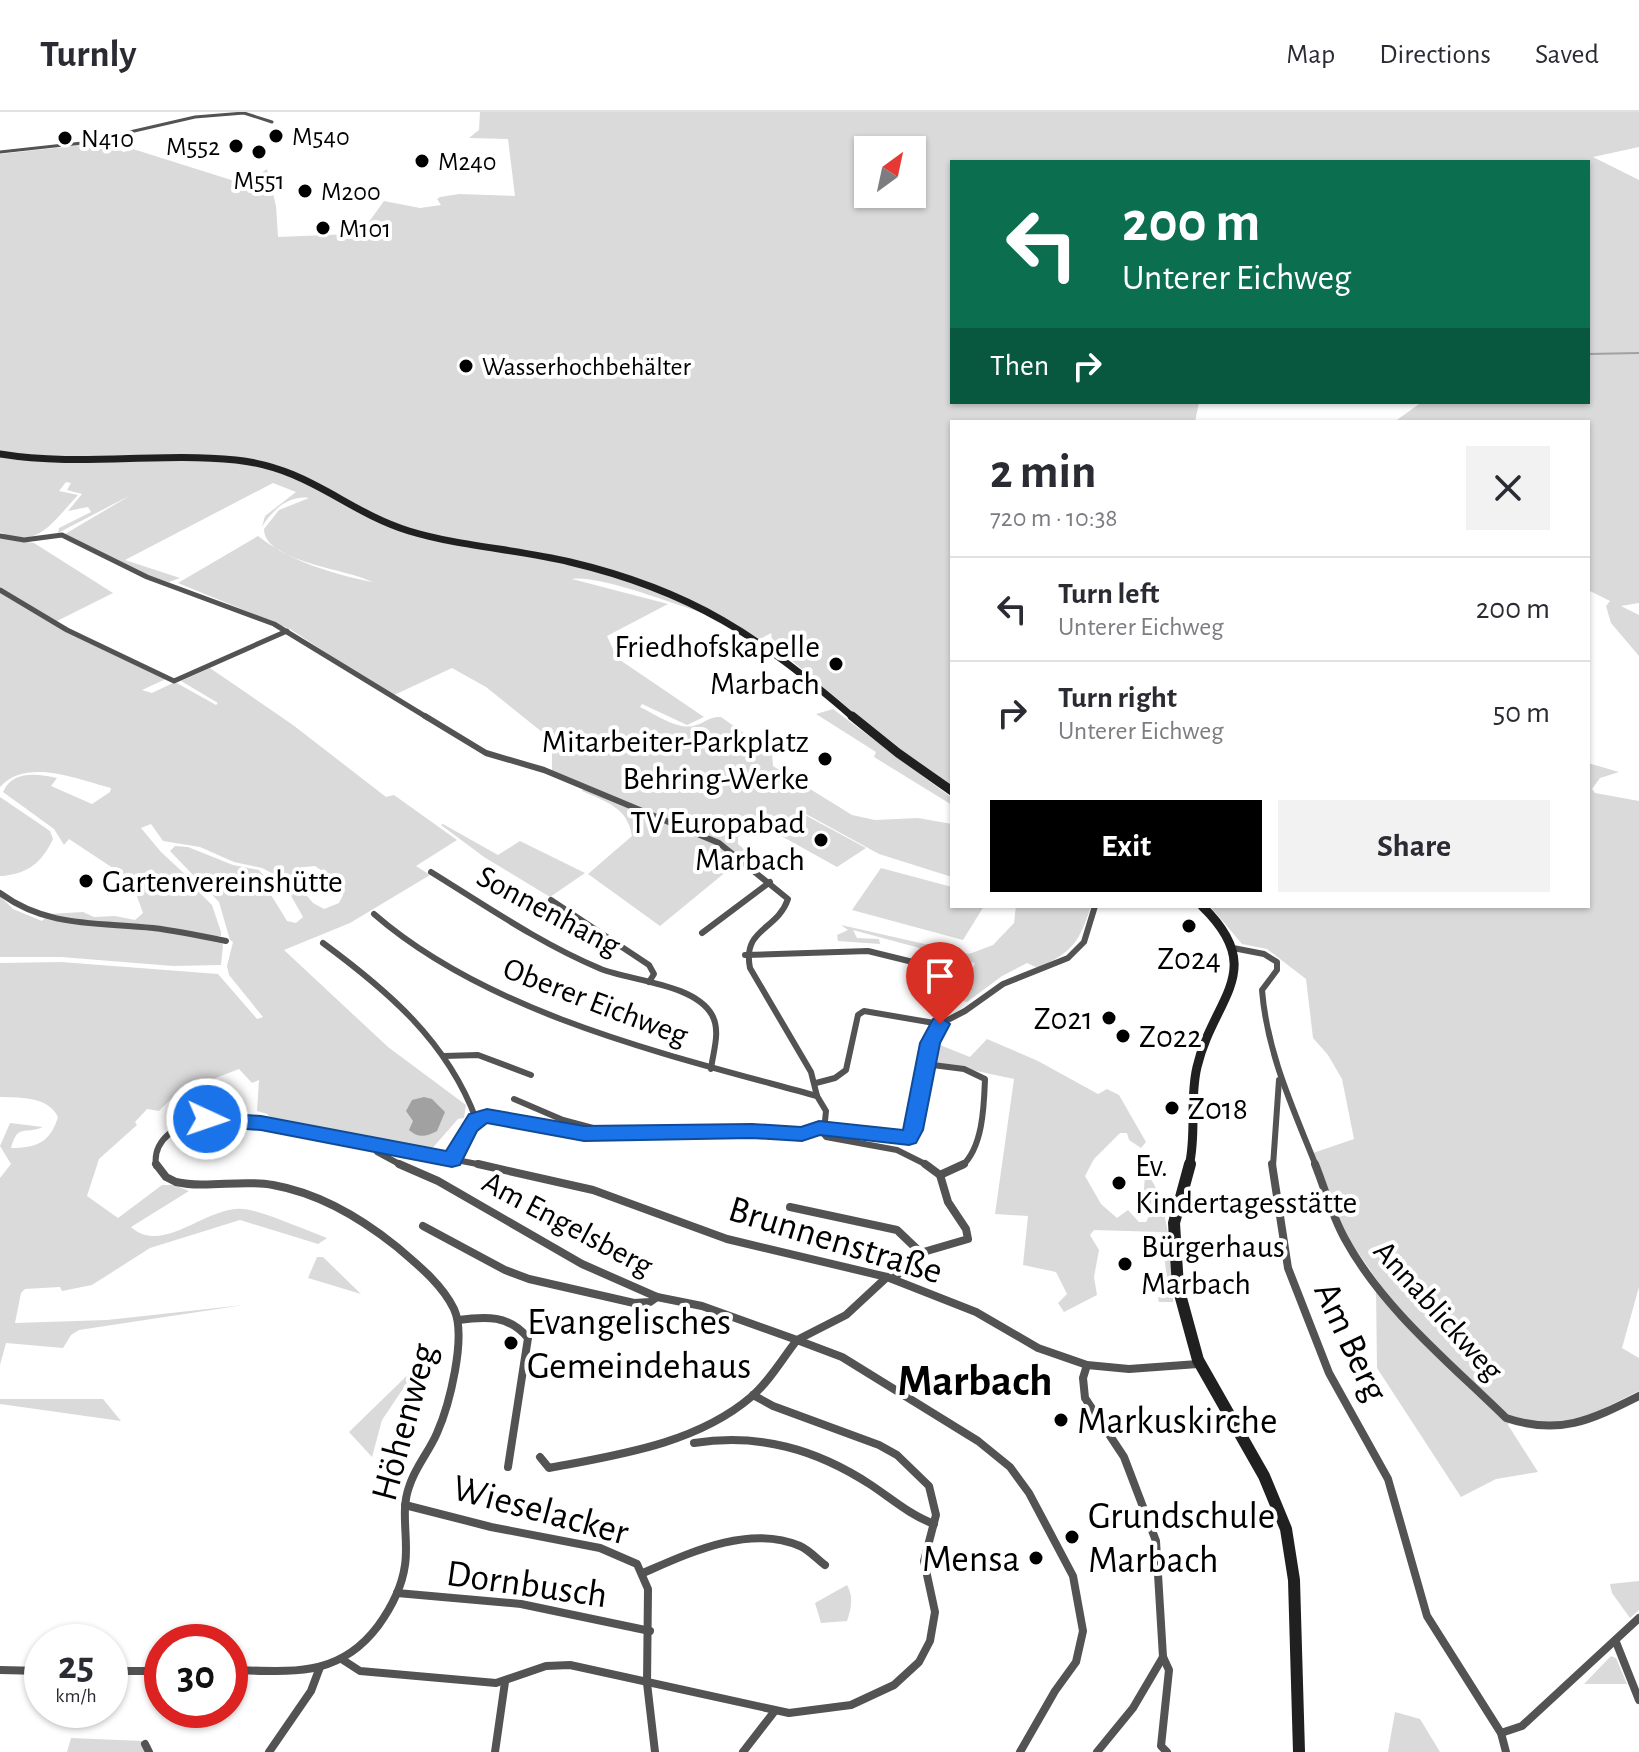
<!DOCTYPE html>
<html lang="en">
<head>
<meta charset="utf-8">
<style>
	:root { --surface:#fff; --page:#f2f2f3; --text:#2b2b33; --muted:#7c7c81; --line:#e1e1e2; --accent:#000 }
	body { margin:0; font-family:"Alegreya Sans",sans-serif; background:var(--page); color:var(--text); height:100vh; display:flex; flex-direction:column; font-size:30px; white-space:nowrap }
	* { box-sizing:border-box; margin:0 }
	p { font-size:26px; color:var(--muted) }
	.icon { flex:none; width:44px; height:44px; fill:none; stroke:currentColor; stroke-width:2; stroke-linecap:round; stroke-linejoin:round }
	.map { position:relative; flex:1; overflow:hidden }
	.side { position:absolute; left:950px; top:308px; width:640px; height:488px; display:flex; flex-direction:column; background:var(--surface); border-radius:0px; box-shadow:0 2px 6px #0004 }
	.side>* { flex:none }
	.hud { position:absolute; left:950px; top:48px; width:640px; height:244px; border-radius:0px; box-shadow:0 2px 6px #0004; background:#0b6e4f; color:#fff; overflow:hidden }
	.needle { width:52px; rotate:33deg }
	.buttons { position:absolute; left:854px; top:24px; display:grid; gap:16px }
	.buttons a { display:grid; place-items:center; width:72px; height:72px; border-radius:0px; background:var(--surface); box-shadow:0 2px 6px #0004; font-size:40px }
	.speed { position:absolute; left:24px; top:1512px; display:flex; gap:16px; font-size:40px; font-weight:700; text-align:center }
	.speed>* { display:grid; place-content:center; width:104px; height:104px; border-radius:50%; background:var(--surface); box-shadow:0 2px 6px #0004; line-height:1 }
	.speed small { font-size:20px; font-weight:400 }
	.speed .limit { border:12px solid #d22; background:#fff; color:#111 }
	.pin { position:absolute; display:grid; place-items:center; width:68px; height:68px; color:#fff; margin:-82px -34px; border-radius:50% 50% 50% 0; rotate:-45deg; box-shadow:0 0 8px #0007 }
	.pin .icon { rotate:45deg }
	.me { position:absolute; width:88px; margin:-44px; rotate:93deg; stroke-linejoin:round; filter:drop-shadow(0 0 6px #0008) }
	.turn { display:flex; align-items:center; gap:28px; height:168px; padding:0 40px; font-size:36px }
	.turn .icon { width:104px; height:104px; stroke-width:2.5 }
	.turn b { display:block; font-size:56px; line-height:68px }
	.then { display:flex; align-items:center; height:76px; padding:0 40px; background:#0003; gap:16px; font-size:30px }
	.round { display:grid; place-items:center; flex:none; width:84px; height:84px; border-radius:0px; background:var(--page) }
	.overview { display:flex; align-items:center; justify-content:space-between; height:136px; padding:0 40px }
	h1 { font-size:48px; font-weight:700; line-height:60px }
	.action { display:flex; gap:16px; margin-top:auto; padding:16px 40px }
	.action a { flex:1; height:92px; border-radius:0px; background:var(--accent); color:#fff; font-size:32px; font-weight:700; line-height:92px; text-align:center }
	.action a+a { background:var(--page); color:var(--text) }
	ul { padding:0; list-style:none }
	li { display:flex; align-items:center; gap:24px; height:104px; padding:0 40px; border-top:2px solid var(--line) }
	li div { flex:1 }
	li b { display:block; font-size:30px }
	li em { font-style:normal }
	header { display:flex; align-items:center; gap:48px; box-sizing:border-box; height:112px; padding:0 40px; background:var(--surface); border-bottom:2px solid var(--line) }
	header strong { font-size:38px }
	nav { display:flex; gap:44px; margin-inline-start:auto; font-size:28px }
	.map>svg:first-child { display:block }
	.green { fill:#dadada; fill-rule:evenodd }
	.water { fill:#a1a1a1 }
	.lines { fill:none; stroke-linecap:round; stroke-linejoin:round }
	.stream { stroke:#a1a1a1; stroke-width:2 }
	.street-far3 { stroke:#535353; stroke-width:3 }
	.street-far2 { stroke:#535353; stroke-width:5 }
	.street-far1 { stroke:#535353; stroke-width:6 }
	.street { stroke:#535353; stroke-width:8 }
	.secondary-far2 { stroke:#202020; stroke-width:7 }
	.secondary-far1 { stroke:#202020; stroke-width:9 }
	.secondary { stroke:#202020; stroke-width:12 }
	.route { fill:#1a73e8; stroke:#114b97; stroke-width:2 }
	.poi-dot { fill:#000; stroke:#fff; stroke-width:3 }
	.labels { text-anchor:middle; stroke-width:8; stroke-linejoin:round; paint-order:stroke }
	.far-poi-label { font-size:26px; fill:#000; stroke:#fff; text-anchor:start }
	.poi-label { font-size:32px; fill:#000; stroke:#fff; text-anchor:start }
	.street-label { font-size:32px; fill:#000; stroke:#fff }
	.near-street-label { font-size:38px; fill:#000; stroke:#fff }
	.near-poi-label { font-size:38px; fill:#000; stroke:#fff; text-anchor:start }
	.near-quarter-label { font-size:44px; font-weight:bold; fill:#000; stroke:#fff }
</style>
</head>
<body>
<header>
<strong>Turnly</strong>
<nav><a>Map</a><a>Directions</a><a>Saved</a></nav>
</header>
<div class="map">
<svg width="1639" height="1640" viewBox="0 0 1639 1640">
	<rect width="100%" height="100%" fill="#fff"/>
	<g class="green">
		<path d="M480,0H1639V35L1593,45L1639,68V491L1621,494L1639,503V544L1611,511L1606,494L1610,489L1588,478V310H1394L1422,290H1588V50H952V290H1199L1195,310H952V677L904,643L773,533L771,521L760,527L698,492L703,501C673,492 600,463 572,467L668,492L607,524L617,546L704,605L687,613L642,592L640,595C655,602 680,620 696,613C706,610 710,604 721,605L772,641L773,654L852,703L875,708L918,706L952,712V765L879,742L806,702L780,708L772,703L738,725V732L763,754L760,758L744,745L660,814L588,762L632,724C628,696 607,690 582,679L584,676L552,660V628L486,575L452,556L392,584L290,517L178,471L258,424C289,449 333,462 372,470C349,457 264,450 264,417L279,398L309,386C289,383 272,398 262,415L265,404L296,380L273,371L125,448L180,466L169,470L149,464L65,422L131,383L58,421L59,416L91,400L88,395L68,399L82,382L67,378L71,371L66,370L59,379L78,383C54,408 38,439 0,420V42L65,35L129,21L77,35L131,24L106,33L124,40L133,37L244,72L267,57L276,94L278,125L351,122L363,118L384,89L420,96L441,93L437,87L440,85L459,82L515,84L508,27L469,26L479,18ZM868,38H912V82H868Z"/>
		<path d="M0,426L34,431L113,481L55,510L0,477Z"/>
		<path d="M0,480L166,567L142,578L152,581L175,570L216,593L218,591L181,569L210,556L293,613L386,685L394,683L457,728L416,754L430,763L350,811L284,838L388,935L466,993L464,1006L458,1007L429,1040L275,1010L267,1002L257,999L259,968L252,971L239,957L177,981L159,999L147,997L135,1010L137,1013L99,1047L87,1084L118,1106L162,1073H174L189,1079L131,1115C163,1144 206,1094 243,1097C260,1098 308,1119 327,1126L318,1132L240,1108L150,1136L92,1173L62,1179L60,1175L25,1177L21,1181L15,1211L107,1208L244,1193L79,1218L71,1223L63,1236L6,1231L0,1253V1066L11,1052L0,1034L10,1011L43,1015C24,1023 18,1011 11,1036C36,1036 50,1031 58,1005C48,984 21,986 0,985V851L61,850L218,862L257,907L263,905L229,863L227,854L233,830L230,828L219,790L170,739L175,734L188,735L233,753L259,758L274,776L268,778L287,809L296,811L303,805L281,766L262,756L234,750L200,735L163,729L151,712L141,716L161,740L201,777L200,781L212,793L221,820V824H216L223,833L221,853L173,854L61,845H0V784L13,797L42,809L49,802L83,800L94,805L115,804L135,808L143,801L131,768L69,727L64,733L54,717L3,680C13,658 37,662 57,666L51,674L92,692L110,680L111,676C79,668 27,645 0,675ZM315,754L337,769L343,783L339,791L324,797L313,791L292,766L305,755Z"/>
		<path d="M833,597L952,686V693L874,645L876,640L816,602Z"/>
		<path d="M1588,651L1619,660L1600,666L1592,677L1595,681L1639,689V1175L1622,1236L1639,1246V1279L1576,1310L1540,1315L1511,1306L1508,1313L1538,1360L1496,1367L1461,1385L1377,1256L1376,1175L1379,1171L1348,1126L1313,1041L1354,1027L1342,967L1328,943L1313,926L1306,867L1267,837L1242,832L1210,794H1588Z"/>
		<path d="M0,685L50,719L53,727C42,750 29,761 3,764H0Z"/>
		<path d="M805,703L866,736L837,755L776,721Z"/>
		<path d="M443,712L498,743L520,729L585,761L550,785L484,745L441,713Z"/>
		<path d="M881,756L952,775V794H984L963,828L852,798Z"/>
		<path d="M1016,794H1091C1079,830 1074,839 1038,856L1027,851L1002,864L967,890L958,888L975,851L853,818L857,826L879,827L880,832L838,829L837,823L848,818L841,813L969,842L993,833L1014,811Z"/>
		<path d="M987,927L1038,949L1098,982L1107,977L1119,983L1146,1030L1141,1036L1129,1028L1127,1021H1120L1094,1047L1085,1064L1101,1092L1117,1106L1128,1098L1139,1110H1146L1152,1098L1144,1077L1145,1065L1147,1063C1167,1080 1175,1164 1173,1190H1159L1158,1187L1159,1184L1167,1185L1169,1182L1161,1120L1094,1118L1090,1123L1099,1138L1094,1165L1097,1183L1064,1200L1058,1191L1067,1182L1056,1160L1023,1153L1028,1104L995,1102L1014,967L934,950L935,931L970,945Z"/>
		<path d="M317,1145H323L361,1182L308,1166Z"/>
		<path d="M421,1250L382,1308L372,1345L349,1320Z"/>
		<path d="M0,1287H103L121,1309L0,1292Z"/>
		<path d="M1639,1469V1498L1630,1506L1612,1481L1610,1472Z"/>
		<path d="M847,1473C854,1485 851,1497 847,1509L821,1511L815,1491Z"/>
		<path d="M1611,1544L1616,1546L1627,1572H1584Z"/>
		<path d="M1395,1600L1420,1607L1440,1640H1388Z"/>
		<path d="M71,1626L143,1629L144,1640H67Z"/>
	</g>
	<path class="water" d="M424,985L432,987L445,1000L437,1019C426,1025 418,1026 409,1018L413,1009L406,999L412,988Z"/>
	<g class="lines">
		<path class="stream" d="M1588,242L1639,241"/>
		<path class="street-far3" d="M0,40L82,31L195,5L244,1L272,10"/>
		<g class="street-far2">
			<path d="M0,424L24,428L62,423L147,465L274,512L428,606"/>
			<path d="M0,478L67,518L174,569L287,519"/>
		</g>
		<g class="street-far1">
			<path d="M425,604L486,641L544,658L719,731L788,787C777,819 742,816 750,856L811,960L817,984"/>
			<path d="M431,760C486,794 541,832 601,857C632,869 695,872 712,903C721,919 713,940 711,957"/>
			<path d="M0,781C47,816 98,810 153,816C178,819 202,824 226,829"/>
			<path d="M551,788L649,853L654,862L649,870"/>
			<path d="M374,802C490,903 672,944 817,984"/>
			<path d="M702,821L770,770"/>
			<path d="M323,831C388,879 447,929 476,1007"/>
			<path d="M1233,836L1264,842L1277,850V858L1262,878C1267,941 1293,996 1316,1054"/>
			<path d="M745,843L868,839L925,853"/>
			<path d="M444,944L478,943L531,963"/>
			<path d="M925,952L964,957L985,967C984,994 983,1035 962,1054"/>
			<path d="M816,971L835,966L846,958L858,903L864,899L940,912"/>
			<path d="M514,987L563,1008L608,1020"/>
			<path d="M819,1016L909,1026L930,931L940,912L965,899L1003,872L1068,846L1084,830L1095,794"/>
			<path d="M819,1016L826,1025L897,1038L929,1054"/>
			<path d="M378,1035L377,1040L403,1054"/>
			<path d="M452,1047L469,1015L487,1004L584,1021L752,1019L802,1022L819,1016L825,1009L826,999L817,984"/>
			<path d="M156,1054C152,1027 179,1011 203,1007C239,1003 277,1014 313,1021C371,1032 430,1043 488,1054"/>
			<path d="M1273,1054L1279,968"/>
		</g>
		<g class="street">
			<path d="M156,1052L166,1065L176,1070C208,1077 241,1067 273,1073C318,1081 361,1106 397,1135C417,1152 442,1172 454,1197C467,1225 449,1294 437,1321C429,1340 415,1355 409,1375C400,1400 409,1427 405,1453C402,1475 391,1496 378,1514C338,1567 290,1559 230,1558"/>
			<path d="M399,1052L438,1069L582,1152L657,1185L702,1194L797,1228L846,1203L887,1165"/>
			<path d="M478,1052L593,1078L727,1127L887,1165L976,1200L1038,1236L1087,1253L1129,1257L1198,1252"/>
			<path d="M1272,1052L1288,1156L1329,1261L1388,1367L1427,1504L1501,1621L1506,1640"/>
			<path d="M1315,1052C1325,1077 1332,1104 1345,1127C1383,1197 1450,1251 1506,1306C1560,1324 1591,1308 1639,1284"/>
			<path d="M940,1063L964,1052"/>
			<path d="M790,1095L897,1118L920,1140"/>
			<path d="M423,1114L505,1158L529,1167L634,1191L650,1190L657,1185"/>
			<path d="M893,1167L920,1141L968,1127L966,1117L948,1090L940,1063L925,1052"/>
			<path d="M458,1208C486,1204 509,1203 528,1226L508,1355"/>
			<path d="M1087,1253L1083,1266L1085,1286L1124,1345L1156,1429L1163,1545L1169,1558L1161,1634L1167,1640"/>
			<path d="M694,1331C759,1321 816,1337 871,1373C892,1387 910,1403 934,1412"/>
			<path d="M540,1345L549,1356C617,1343 696,1332 751,1285C769,1270 782,1247 797,1228L842,1245L978,1329L1010,1355L1029,1381L1073,1464L1083,1519L1076,1550L1055,1579L1020,1640"/>
			<path d="M405,1393L491,1415L600,1436L637,1452L648,1477L647,1571L655,1640"/>
			<path d="M643,1461C689,1441 749,1412 800,1434C809,1438 817,1447 825,1453"/>
			<path d="M397,1481L521,1492L650,1519"/>
			<path d="M1616,1530L1639,1588"/>
			<path d="M343,1548L360,1559L496,1571L546,1554L570,1553L789,1601L851,1593L894,1573L919,1550L930,1529L935,1500L924,1449L936,1403L929,1374L897,1343L879,1333L773,1294L753,1283"/>
			<path d="M0,1558L42,1559"/>
			<path d="M110,1559H162"/>
			<path d="M1501,1621L1522,1614L1639,1506"/>
			<path d="M145,1632L149,1640"/>
			<path d="M269,1640L311,1579L320,1555"/>
			<path d="M495,1640L505,1570"/>
			<path d="M743,1640L774,1600"/>
			<path d="M1097,1640L1133,1596L1163,1545"/>
		</g>
		<path class="secondary-far2" d="M0,342C79,355 157,340 236,348C310,356 345,399 409,419C462,435 517,437 570,450C693,479 760,525 854,606"/>
		<g class="secondary-far1">
			<path d="M852,604L898,641L952,679"/>
			<path d="M1189,1054C1197,1022 1189,988 1197,955C1213,886 1269,859 1202,794"/>
		</g>
		<path class="secondary" d="M1190,1052L1174,1111L1178,1175L1198,1248L1264,1364L1286,1417L1294,1468L1299,1640"/>
	</g>
	<path class="route" d="M940,905L950,912L940,931L923,1018L916,1031L909,1033L820,1023L802,1029L752,1026L584,1029L487,1011L477,1019L460,1053L452,1055L261,1018L207,1014L200,1012L197,1007L200,1002L207,1000L261,1004L446,1039L469,1002L487,997L584,1014L752,1012L801,1015L819,1009L903,1018L920,931L933,907Z"/>
	<g class="poi-dot">
		<circle cx="276" cy="24" r="8"/>
		<circle cx="65" cy="26" r="8"/>
		<circle cx="236" cy="34" r="8"/>
		<circle cx="259" cy="40" r="8"/>
		<circle cx="422" cy="49" r="8"/>
		<circle cx="305" cy="79" r="8"/>
		<circle cx="323" cy="116" r="8"/>
		<circle cx="466" cy="254" r="8"/>
		<circle cx="836" cy="552" r="8"/>
		<circle cx="825" cy="647" r="8"/>
		<circle cx="821" cy="728" r="8"/>
		<circle cx="86" cy="769" r="8"/>
		<circle cx="1189" cy="814" r="8"/>
		<circle cx="1109" cy="906" r="8"/>
		<circle cx="1123" cy="924" r="8"/>
		<circle cx="1172" cy="996" r="8"/>
		<circle cx="1119" cy="1071" r="8"/>
		<circle cx="1125" cy="1152" r="8"/>
		<circle cx="511" cy="1231" r="8"/>
		<circle cx="1061" cy="1308" r="8"/>
		<circle cx="1072" cy="1425" r="8"/>
		<circle cx="1036" cy="1446" r="8"/>
	</g>
	<g class="labels">
		<g class="far-poi-label">
			<text x="292" y="33">M540</text>
			<text x="81" y="35">N410</text>
			<text x="220" y="43" text-anchor="end">M552</text>
			<text x="438" y="58">M240</text>
			<text x="259" y="77" text-anchor="middle">M551</text>
			<text x="321" y="88">M200</text>
			<text x="339" y="125">M101</text>
			<text x="482" y="263">Wasserhochbehälter</text>
		</g>
		<g class="poi-label">
			<text x="820" y="545" text-anchor="end">Friedhofskapelle<tspan x="820" dy="37">Marbach</tspan></text>
			<text x="809" y="640" text-anchor="end">Mitarbeiter-Parkplatz<tspan x="809" dy="37">Behring-Werke</tspan></text>
			<text x="805" y="721" text-anchor="end">TV Europabad<tspan x="805" dy="37">Marbach</tspan></text>
			<text x="102" y="780">Gartenvereinshütte</text>
			<text x="1189" y="857" text-anchor="middle">Z024</text>
			<text x="1093" y="917" text-anchor="end">Z021</text>
			<text x="1139" y="935">Z022</text>
			<text x="1188" y="1007">Z018</text>
			<text x="1135" y="1064">Ev.<tspan x="1135" dy="37">Kindertagesstätte</tspan></text>
			<text x="1141" y="1145">Bürgerhaus<tspan x="1141" dy="37">Marbach</tspan></text>
		</g>
		<g class="street-label">
			<text transform="translate(549 798) rotate(28)" y="11">Sonnenhang</text>
			<text transform="translate(596 889) rotate(21)" y="11">Oberer Eichweg</text>
			<text transform="translate(568 1111) rotate(28)" y="11">Am Engelsberg</text>
			<text transform="translate(1439 1198) rotate(48)" y="11">Annablickweg</text>
		</g>
		<g class="near-street-label">
			<text transform="translate(836 1127) rotate(17)" y="13">Brunnenstraße</text>
			<text transform="translate(1352 1229) rotate(65)" y="13">Am Berg</text>
			<text transform="translate(403 1310) rotate(-75)" y="13">Höhenweg</text>
			<text transform="translate(541 1397) rotate(15)" y="13">Wieselacker</text>
			<text transform="translate(527 1471) rotate(8)" y="13">Dornbusch</text>
		</g>
		<g class="near-poi-label">
			<text x="527" y="1222">Evangelisches<tspan x="527" dy="44">Gemeindehaus</tspan></text>
			<text x="1077" y="1321">Markuskirche</text>
			<text x="1088" y="1416">Grundschule<tspan x="1088" dy="44">Marbach</tspan></text>
			<text x="1020" y="1459" text-anchor="end">Mensa</text>
		</g>
		<g class="near-quarter-label">
			<text x="975" y="1283">Marbach</text>
		</g>
	</g>
</svg>
<div class="buttons">
<a><svg class="needle" viewBox="-14 -14 28 28"><path d="M0-13l5 13h-10z" fill="#e53935"/><path d="M0 13l5-13h-10z" fill="#7c7c81"/></svg></a>
</div>
<div class="speed"><div>25<small>km/h</small></div><div class="limit">30</div></div>
<div class="pin" style="left:940px;top:912px;background:#d93025"><svg class="icon" aria-label="arrive" viewBox="0 0 24 24"><path d="M6 21V4h12l-3 4 3 4H6"/></svg></div>
<svg class="me" style="left:207px;top:1007px" viewBox="-20 -20 40 40"><circle r="17" fill="#1a73e8" stroke="#fff" stroke-width="3"/><path d="M0-11L8 9 0 5-8 9z" fill="#fff"/></svg>
<div class="hud">
<div class="turn"><svg class="icon" aria-label="left" viewBox="0 0 24 24"><path d="M17 20v-9H6M10 6l-5 5 5 5"/></svg><div><b>200 m</b>Unterer Eichweg</div></div>
<div class="then">Then<svg class="icon" aria-label="right" viewBox="0 0 24 24"><path d="M7 20v-9h11M14 6l5 5-5 5"/></svg></div>
</div>
<section class="side">
<div class="overview"><div><h1>2 min</h1><p>720 m · 10:38</p></div><a class="round"><svg class="icon" aria-label="close" viewBox="0 0 24 24"><path d="M6 6l12 12M18 6L6 18"/></svg></a></div>
<ul>
<li><svg class="icon" aria-label="left" viewBox="0 0 24 24"><path d="M17 20v-9H6M10 6l-5 5 5 5"/></svg><div><b>Turn left</b><p>Unterer Eichweg</p></div><em>200 m</em></li>
<li><svg class="icon" aria-label="right" viewBox="0 0 24 24"><path d="M7 20v-9h11M14 6l5 5-5 5"/></svg><div><b>Turn right</b><p>Unterer Eichweg</p></div><em>50 m</em></li>
</ul>
<div class="action"><a>Exit</a><a>Share</a></div>
</section>
</div>
</body>
</html>
